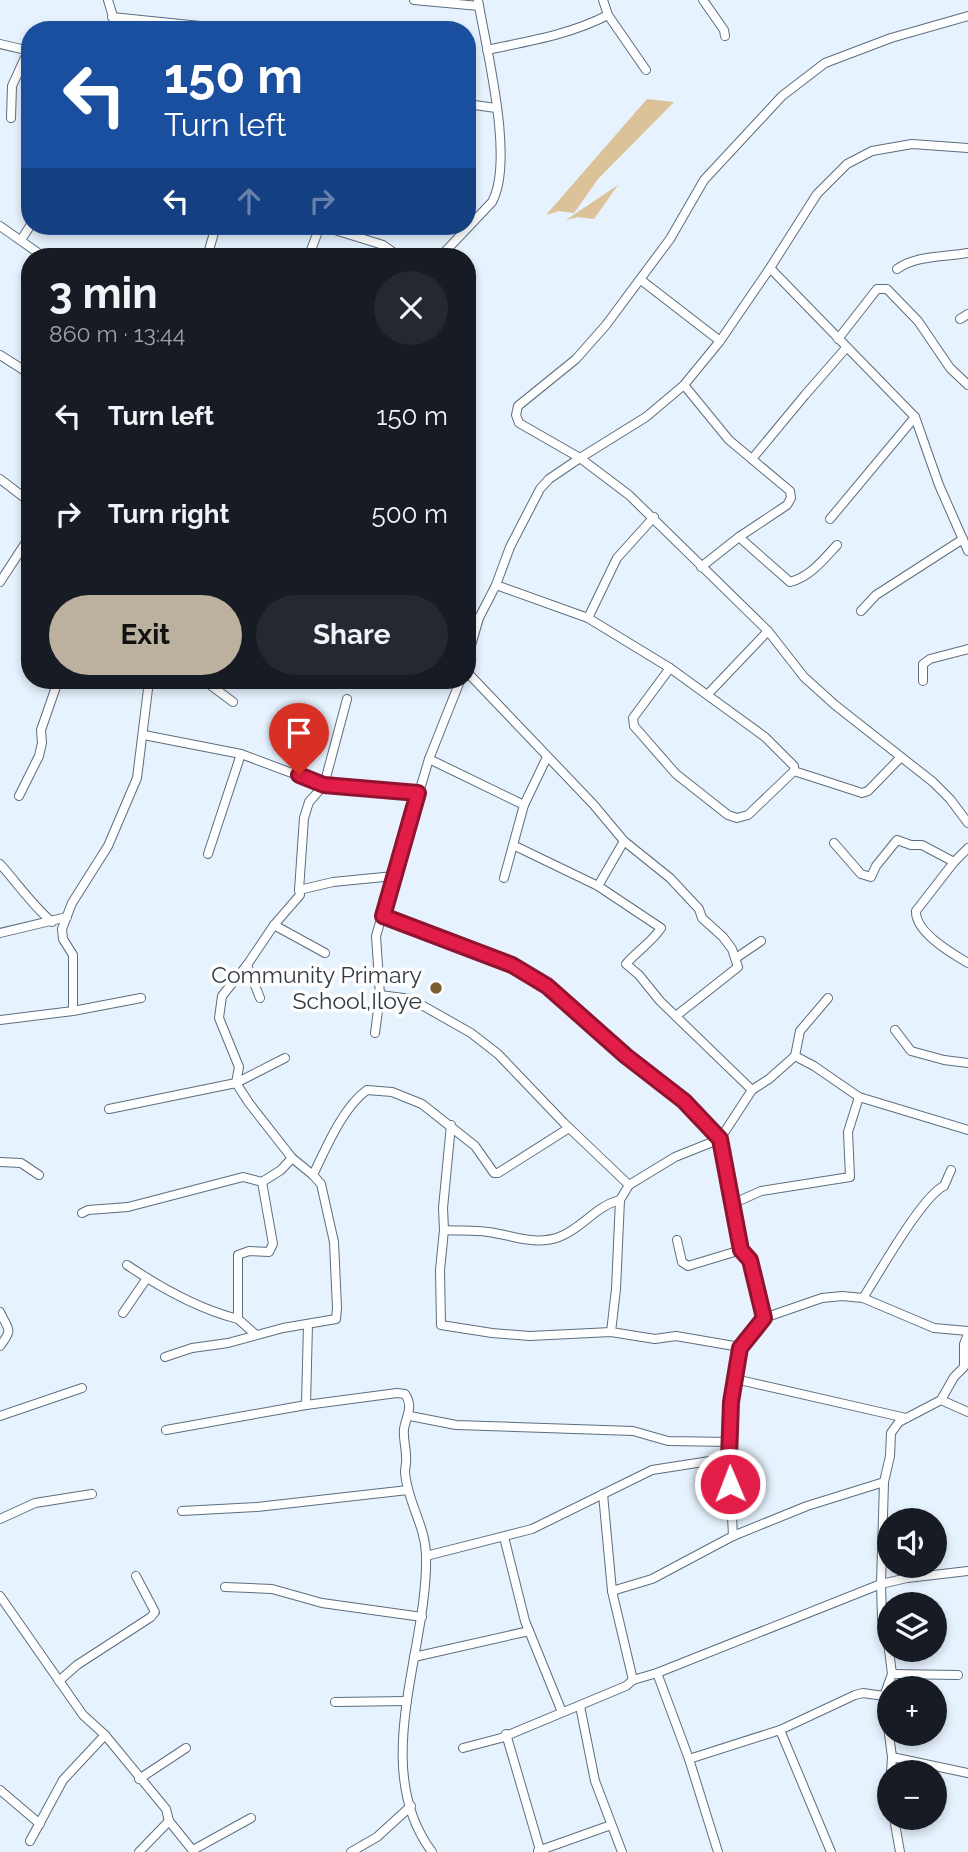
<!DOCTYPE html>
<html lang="en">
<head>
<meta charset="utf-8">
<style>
	:root { --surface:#171b24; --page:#242831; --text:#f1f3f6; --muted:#9ea1a6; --accent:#bcb19e }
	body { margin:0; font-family:Raleway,sans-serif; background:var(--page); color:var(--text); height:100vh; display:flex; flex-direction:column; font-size:26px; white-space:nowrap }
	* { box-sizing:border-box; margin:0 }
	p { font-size:23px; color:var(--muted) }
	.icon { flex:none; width:38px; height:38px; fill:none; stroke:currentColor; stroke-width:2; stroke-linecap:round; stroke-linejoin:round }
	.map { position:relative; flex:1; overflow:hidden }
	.panel { position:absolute; left:21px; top:248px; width:455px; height:441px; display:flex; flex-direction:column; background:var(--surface); border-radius:28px; box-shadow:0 4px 10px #0003 }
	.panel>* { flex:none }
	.guide { position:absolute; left:21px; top:21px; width:455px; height:214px; border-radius:28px; box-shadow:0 4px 10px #0003; background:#1a4fa0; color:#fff; overflow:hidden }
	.tools { position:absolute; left:877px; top:1508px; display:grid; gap:14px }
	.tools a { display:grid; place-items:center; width:70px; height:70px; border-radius:50%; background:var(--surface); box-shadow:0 4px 10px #0003; font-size:35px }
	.pin { position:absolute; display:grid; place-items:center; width:60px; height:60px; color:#fff; margin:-72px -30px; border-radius:50% 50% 50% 0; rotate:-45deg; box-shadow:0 0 7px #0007 }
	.pin .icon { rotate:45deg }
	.me { position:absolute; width:77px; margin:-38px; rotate:359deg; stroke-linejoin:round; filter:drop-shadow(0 0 5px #0008) }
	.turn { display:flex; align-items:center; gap:24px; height:147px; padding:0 28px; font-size:32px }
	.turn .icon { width:91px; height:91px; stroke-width:2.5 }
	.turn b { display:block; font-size:49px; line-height:60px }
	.lanes { display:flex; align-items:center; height:66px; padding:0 28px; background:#0003; justify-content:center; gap:35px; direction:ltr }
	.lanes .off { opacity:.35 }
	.round { display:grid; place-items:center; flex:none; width:74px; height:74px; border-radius:37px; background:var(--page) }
	.head { display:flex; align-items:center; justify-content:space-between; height:119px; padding:0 28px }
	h1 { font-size:42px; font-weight:700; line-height:52px }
	.action { display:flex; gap:14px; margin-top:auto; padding:14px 28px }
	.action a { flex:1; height:80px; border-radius:42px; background:var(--accent); color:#111; font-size:28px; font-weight:700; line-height:80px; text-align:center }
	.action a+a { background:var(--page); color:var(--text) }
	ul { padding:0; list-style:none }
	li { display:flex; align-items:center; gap:21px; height:98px; padding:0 28px }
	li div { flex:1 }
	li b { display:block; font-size:26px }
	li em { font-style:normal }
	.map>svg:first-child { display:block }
	.green { fill:#dcc298 }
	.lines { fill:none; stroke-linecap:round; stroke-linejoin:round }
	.minor-casing { stroke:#5c6e7e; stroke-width:10 }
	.minor { stroke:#fff; stroke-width:8 }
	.route-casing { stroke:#92132f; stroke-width:18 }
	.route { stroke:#e11d48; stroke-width:12 }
	.poi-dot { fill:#7b6032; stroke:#fefefe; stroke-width:2.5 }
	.labels { text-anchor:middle; stroke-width:7; stroke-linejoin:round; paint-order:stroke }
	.poi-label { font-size:23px; fill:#343c43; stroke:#fefefe; text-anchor:end }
</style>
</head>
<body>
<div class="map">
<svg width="968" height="1852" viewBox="0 0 968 1852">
	<rect width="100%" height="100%" fill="#e6f2fe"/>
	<g class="green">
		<path d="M647,99L674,102L598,179L574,213L559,211L546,215Z"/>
		<path d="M618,185L594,219L578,217L566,220Z"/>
	</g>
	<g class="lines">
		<g class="minor-casing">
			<g id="minor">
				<path d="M108,0L117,30"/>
				<path d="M414,0L479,6"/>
				<path d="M603,0L608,15L646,70"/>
				<path d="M703,0L724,30L725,36"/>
				<path d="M968,16L891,38L825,63L782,96L704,180L670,239L606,325L576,359L518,406L516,415L519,423L580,458L629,495L768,631L804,677L835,705L933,782L950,799L968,823"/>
				<path d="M112,17L239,30"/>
				<path d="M0,44L30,51"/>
				<path d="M487,50C529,41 569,35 608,15"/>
				<path d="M467,104L496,108"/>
				<path d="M11,118L12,86L28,51"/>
				<path d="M0,226L44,257"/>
				<path d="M322,226L383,245L400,257"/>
				<path d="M21,240L30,226"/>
				<path d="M311,250L320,226"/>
				<path d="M207,257L216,226"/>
				<path d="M440,257L492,202C515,160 486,49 478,0"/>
				<path d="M770,268L915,417L939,485L968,551"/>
				<path d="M897,269C916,255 945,257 968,253"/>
				<path d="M641,280L720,341"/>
				<path d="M960,319L968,314"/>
				<path d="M838,339L877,289H887L918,321L950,368L968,385"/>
				<path d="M0,355L30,374"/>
				<path d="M684,385L729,440L790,491L791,498L787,505L739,537L701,567"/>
				<path d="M752,459L805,395L846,348"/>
				<path d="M0,479L30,502"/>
				<path d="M830,519L915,417"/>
				<path d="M739,537L790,582C810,577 823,560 837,545"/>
				<path d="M0,582L30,536"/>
				<path d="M496,585L588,618L670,668L765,737L794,766V771L862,793L868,791L901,757"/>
				<path d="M861,611L876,595L963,539"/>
				<path d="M588,618L617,558L654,517"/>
				<path d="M467,659L479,618L496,585L510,547L540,489L549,479L580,458L646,417L684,385L720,341L770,268L817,194L847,164L872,151L912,144L968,148"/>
				<path d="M670,668L633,718L634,726L676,774L728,815L737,818L748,815L794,771"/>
				<path d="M467,672L593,804L624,841L670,878L699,909L702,918L723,937L732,949L738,967L676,1016"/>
				<path d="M205,681L233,702"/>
				<path d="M923,681V664L930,659L968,649"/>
				<path d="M708,694L768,631"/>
				<path d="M144,735L241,754L324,785L418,793"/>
				<path d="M429,759L524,805"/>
				<path d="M19,796L39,756L42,743L41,730L58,681"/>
				<path d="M834,843L861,874L871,877L876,866L897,840L911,845H922L954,862"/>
				<path d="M513,845L598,886L661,928C653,941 636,952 626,964L639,975L660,1001L752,1090"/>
				<path d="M968,848L954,862L916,911C915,932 951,953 968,963"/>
				<path d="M208,854L241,754"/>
				<path d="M0,864C18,884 32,905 52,922"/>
				<path d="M504,878L524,805L547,757"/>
				<path d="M598,886L624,841"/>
				<path d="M299,890L304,818L309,802L324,785L347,699"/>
				<path d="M383,917L512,965L547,986L626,1056L684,1101L720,1139L741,1250L750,1260L764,1318"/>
				<path d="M274,925L325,953"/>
				<path d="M0,933L67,917"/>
				<path d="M736,958L761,941"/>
				<path d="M247,965L260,998"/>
				<path d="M380,995L411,999L471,1033L498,1054L564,1123L629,1185"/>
				<path d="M828,998L800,1031L795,1056L814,1066L859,1097L968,1130"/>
				<path d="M73,1011V955L63,939L62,929L72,903L108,846L137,778L149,681"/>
				<path d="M0,1020L73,1011L141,998"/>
				<path d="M895,1030L911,1051L944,1060L968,1063"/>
				<path d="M375,1033L380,995L376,936L429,759L460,681"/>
				<path d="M109,1109L236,1083L285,1058"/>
				<path d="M451,1125L443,1208L444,1230L440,1270L441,1325L492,1333L530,1336L611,1332L655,1339L676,1336L740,1347"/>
				<path d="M0,1162L21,1163L39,1175"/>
				<path d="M313,1175C326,1148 343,1107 367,1090L392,1092L422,1104L475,1146L494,1173H498L569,1128"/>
				<path d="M732,1204L761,1191L850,1177L848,1132L859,1097"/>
				<path d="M82,1213L88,1210L128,1207L243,1177L262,1182L281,1170L292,1158"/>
				<path d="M444,1230C459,1231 474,1230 488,1232C512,1235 535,1246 559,1237C582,1229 595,1206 620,1200"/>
				<path d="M677,1240L682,1262L688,1266L741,1250"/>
				<path d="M127,1265C161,1288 198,1309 238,1319"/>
				<path d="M863,1298C878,1275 922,1196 944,1186L951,1170"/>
				<path d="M0,1312C8,1330 14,1328 0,1346"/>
				<path d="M123,1313L147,1278"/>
				<path d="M611,1332L616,1289L620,1200L629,1185L675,1157L720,1139L752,1090L769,1079L795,1056"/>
				<path d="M255,1334L238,1319V1255L249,1251L269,1252L273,1244L262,1182"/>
				<path d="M165,1357L192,1348L228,1343L283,1328L336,1319L337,1308L334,1242L321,1184L313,1175L292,1158L249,1103L236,1083L239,1067L219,1018L222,996L247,965L274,925L300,895L299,890L333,882L394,876"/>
				<path d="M735,1379L906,1418"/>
				<path d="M941,1400L968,1412"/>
				<path d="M306,1405L308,1324"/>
				<path d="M0,1416L82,1388"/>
				<path d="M410,1416L456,1425L633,1431L668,1441L730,1442"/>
				<path d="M166,1430L306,1405L397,1393L405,1394C414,1407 406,1416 404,1429C403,1438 406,1448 406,1456C407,1462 405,1467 405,1472C407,1501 425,1525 426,1554C429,1649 368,1766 432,1852"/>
				<path d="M603,1494L612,1591L633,1680"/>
				<path d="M182,1511L257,1507L408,1490"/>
				<path d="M0,1519L35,1503L92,1494"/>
				<path d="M733,1536L729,1458L731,1402L740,1347L764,1318L822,1298L842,1296L863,1298L934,1328L968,1331"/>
				<path d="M504,1537L525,1621L562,1712"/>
				<path d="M426,1556L532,1529L652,1470L729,1458"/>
				<path d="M225,1587L272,1589L322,1603L422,1617"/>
				<path d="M612,1591L652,1579L733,1536L807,1506L884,1482"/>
				<path d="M0,1596L83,1715L105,1735L166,1809L169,1821L194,1852"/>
				<path d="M414,1657L529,1631"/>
				<path d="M657,1673L689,1759L718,1852"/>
				<path d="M892,1674L958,1675"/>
				<path d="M59,1681L77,1665L151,1617L155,1612L136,1576"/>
				<path d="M335,1702L407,1701"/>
				<path d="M580,1706L595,1781L622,1852"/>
				<path d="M780,1730L831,1852"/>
				<path d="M506,1734L540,1850"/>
				<path d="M463,1748L501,1738L626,1686L633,1680L657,1673L881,1584L907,1578L968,1571"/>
				<path d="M892,1757L968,1773"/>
				<path d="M689,1759L780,1730L855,1695L863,1693L884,1696"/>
				<path d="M891,1773L892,1757L884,1696L892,1674L887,1634L882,1619L881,1584L884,1482L890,1456L891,1433L899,1422L941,1400L954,1377L964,1367V1344L968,1334"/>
				<path d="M139,1779L186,1748"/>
				<path d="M0,1790L40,1824"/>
				<path d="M894,1818L900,1852"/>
				<path d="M30,1841L63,1780L105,1735"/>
				<path d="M193,1850L251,1818"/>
				<path d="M538,1851L611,1825"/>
				<path d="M139,1852L169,1821"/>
				<path d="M351,1852L377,1837L411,1806"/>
			</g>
		</g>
		<use href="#minor" class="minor"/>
	</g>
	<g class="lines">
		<g class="route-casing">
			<path id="route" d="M299,775L324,785L418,793L383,916L512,965L547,986L626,1056L684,1101L720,1139L741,1250L750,1260L764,1318L740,1348L731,1402L729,1458L730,1484"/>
		</g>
		<use href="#route" class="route"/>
	</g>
	<circle class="poi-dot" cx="436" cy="988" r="7"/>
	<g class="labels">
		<g class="poi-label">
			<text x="422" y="983">Community Primary<tspan x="422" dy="26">School,Iloye</tspan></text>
		</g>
	</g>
</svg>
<div class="tools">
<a><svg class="icon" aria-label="sound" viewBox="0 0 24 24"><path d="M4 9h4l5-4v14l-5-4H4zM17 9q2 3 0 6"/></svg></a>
<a><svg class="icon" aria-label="layers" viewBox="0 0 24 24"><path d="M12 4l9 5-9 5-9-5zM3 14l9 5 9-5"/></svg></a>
<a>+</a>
<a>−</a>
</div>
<div class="pin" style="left:299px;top:775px;background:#d93025"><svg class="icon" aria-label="arrive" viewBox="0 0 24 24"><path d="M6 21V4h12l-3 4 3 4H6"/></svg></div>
<svg class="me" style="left:730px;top:1484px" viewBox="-20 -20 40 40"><circle r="17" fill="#e11d48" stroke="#fff" stroke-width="3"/><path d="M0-11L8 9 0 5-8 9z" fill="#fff"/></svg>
<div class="guide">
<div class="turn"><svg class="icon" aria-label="left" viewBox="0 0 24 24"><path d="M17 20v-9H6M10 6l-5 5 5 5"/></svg><div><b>150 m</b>Turn left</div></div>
<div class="lanes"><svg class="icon" aria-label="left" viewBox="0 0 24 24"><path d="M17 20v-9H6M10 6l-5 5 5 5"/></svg><svg class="icon off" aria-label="ahead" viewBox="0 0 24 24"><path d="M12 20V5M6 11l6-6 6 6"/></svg><svg class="icon off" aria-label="right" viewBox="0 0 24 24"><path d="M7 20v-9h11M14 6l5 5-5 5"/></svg></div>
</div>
<section class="panel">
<div class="head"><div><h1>3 min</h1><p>860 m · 13:44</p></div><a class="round"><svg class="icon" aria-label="close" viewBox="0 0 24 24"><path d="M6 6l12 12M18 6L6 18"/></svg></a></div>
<ul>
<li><svg class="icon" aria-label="left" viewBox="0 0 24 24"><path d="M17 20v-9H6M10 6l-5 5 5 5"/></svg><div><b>Turn left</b></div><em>150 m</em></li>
<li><svg class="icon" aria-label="right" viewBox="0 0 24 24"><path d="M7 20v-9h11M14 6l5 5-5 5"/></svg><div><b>Turn right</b></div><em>500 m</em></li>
</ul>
<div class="action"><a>Exit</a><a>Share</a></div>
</section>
</div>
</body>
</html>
